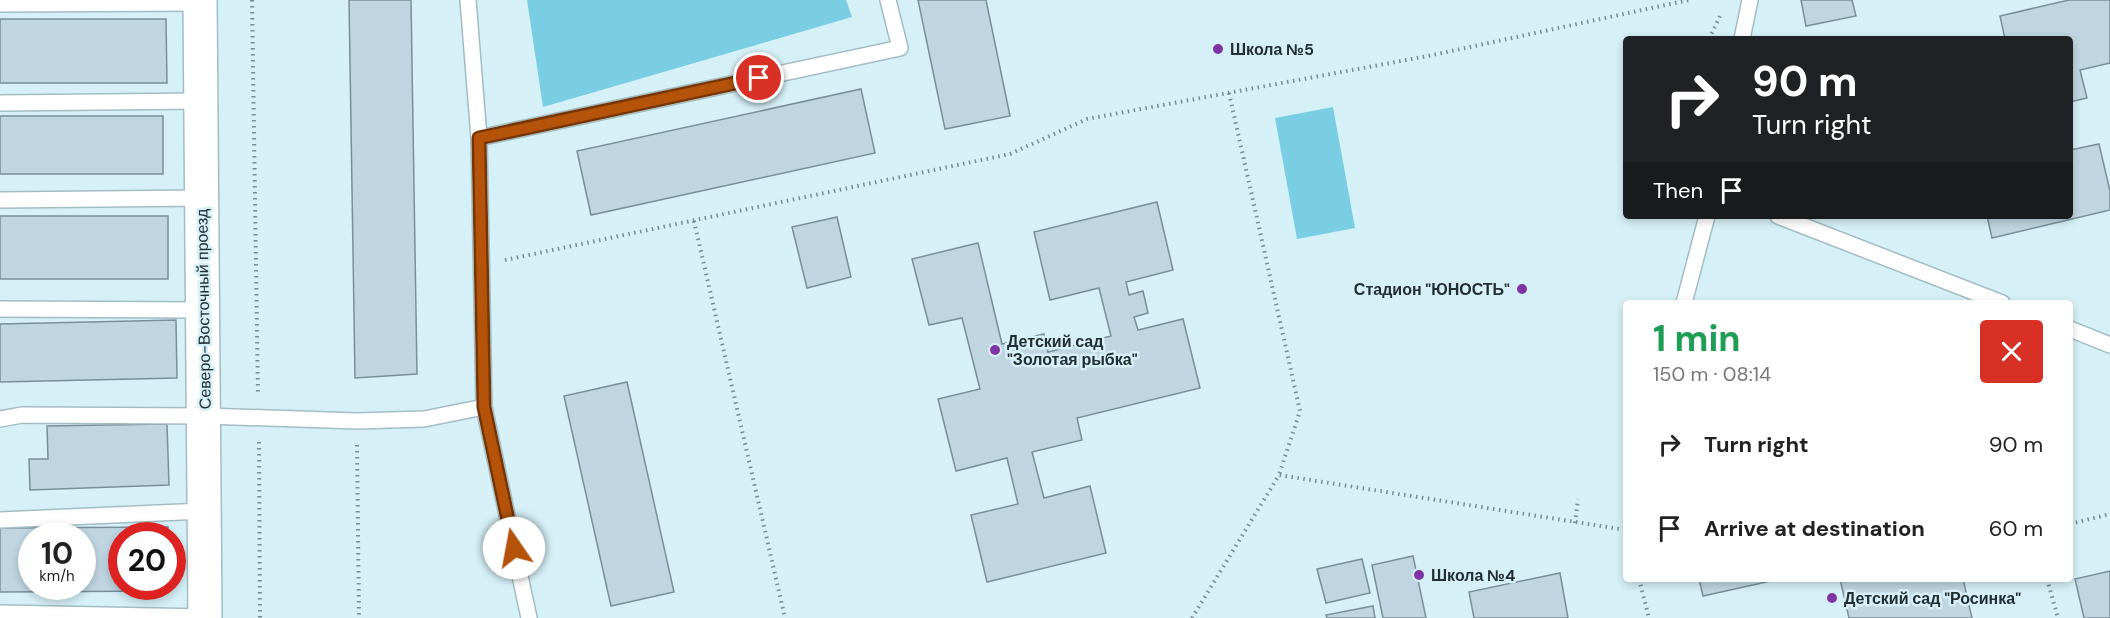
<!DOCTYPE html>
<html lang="en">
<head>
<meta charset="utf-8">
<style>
	:root { --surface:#fff; --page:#f2f2f2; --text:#222; --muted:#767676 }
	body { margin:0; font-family:"DM Sans",sans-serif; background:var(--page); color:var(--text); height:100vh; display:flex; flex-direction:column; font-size:22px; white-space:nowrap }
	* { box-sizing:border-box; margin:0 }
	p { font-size:20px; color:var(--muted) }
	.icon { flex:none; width:33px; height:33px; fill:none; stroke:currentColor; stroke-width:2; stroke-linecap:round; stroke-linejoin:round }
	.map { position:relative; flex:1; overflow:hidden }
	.drawer { position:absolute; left:1623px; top:300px; width:450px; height:282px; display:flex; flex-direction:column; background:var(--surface); border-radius:6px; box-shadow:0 3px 9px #0003 }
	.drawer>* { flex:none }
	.banner { position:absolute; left:1623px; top:36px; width:450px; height:183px; border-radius:6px; box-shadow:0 3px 9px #0003; background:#202124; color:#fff; overflow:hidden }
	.speed { position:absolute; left:18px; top:522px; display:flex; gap:12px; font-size:30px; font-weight:700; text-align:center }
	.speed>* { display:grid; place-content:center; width:78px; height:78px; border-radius:50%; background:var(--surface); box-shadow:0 3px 9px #0003; line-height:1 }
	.speed small { font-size:15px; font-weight:400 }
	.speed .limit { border:9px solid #d22; background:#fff; color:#111 }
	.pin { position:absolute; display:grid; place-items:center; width:51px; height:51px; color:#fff; margin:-26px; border:3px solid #fff; border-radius:50%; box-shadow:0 2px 6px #0007 }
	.me { position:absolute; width:66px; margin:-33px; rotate:348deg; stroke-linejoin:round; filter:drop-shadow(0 0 4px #0008) }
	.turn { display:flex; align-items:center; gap:21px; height:126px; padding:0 30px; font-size:27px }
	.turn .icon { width:78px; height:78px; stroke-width:2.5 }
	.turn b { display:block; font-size:42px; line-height:51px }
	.then { display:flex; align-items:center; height:57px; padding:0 30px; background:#0003; gap:12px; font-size:22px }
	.round { display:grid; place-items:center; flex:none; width:63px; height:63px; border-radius:6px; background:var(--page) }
	.headline { display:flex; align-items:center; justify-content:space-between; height:102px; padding:0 30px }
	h1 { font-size:36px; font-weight:700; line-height:45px; color:#1e9e55 }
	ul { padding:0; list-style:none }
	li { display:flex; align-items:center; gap:18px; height:84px; padding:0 30px }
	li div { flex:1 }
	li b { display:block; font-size:22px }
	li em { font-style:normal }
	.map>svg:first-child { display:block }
	.green { fill:#79cee3 }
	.building { fill:#bfd5e2; stroke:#7a8e9a; stroke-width:1.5; fill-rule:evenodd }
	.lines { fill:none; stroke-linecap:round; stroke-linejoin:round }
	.service-casing { stroke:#a3bdc4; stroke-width:18 }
	.tertiary-casing { stroke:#a3bdc4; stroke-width:36 }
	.path { stroke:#798c90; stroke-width:4; stroke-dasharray:1.5 4.5; stroke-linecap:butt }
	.service { stroke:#fff; stroke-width:15 }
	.tertiary { stroke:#fff; stroke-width:33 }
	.route-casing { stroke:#753606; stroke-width:15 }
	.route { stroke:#b45309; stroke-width:10 }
	.poi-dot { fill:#7f33a5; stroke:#d5f0f7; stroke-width:2 }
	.labels { text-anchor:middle; stroke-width:5; stroke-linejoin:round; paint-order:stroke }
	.poi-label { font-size:16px; font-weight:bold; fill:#232e30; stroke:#d5f0f7; text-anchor:start }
	.street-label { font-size:16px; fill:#232e30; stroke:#d5f0f7 }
</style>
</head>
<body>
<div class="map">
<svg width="2110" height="618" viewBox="0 0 2110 618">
	<rect width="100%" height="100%" fill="#d5f0f7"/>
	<g class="green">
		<path d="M527,0H846L852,17L543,107Z"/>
		<path d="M1333,107L1355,228L1297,239L1275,118Z"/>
	</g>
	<g class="building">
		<path d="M349,0H411L417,374L355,378Z"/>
		<path d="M918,0H986L1010,116L945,129Z"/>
		<path d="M1801,0H1852L1856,16L1806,26Z"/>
		<path d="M2069,0H2110V63L2080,70L2087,98L2070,102V39H2005L2000,16Z"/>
		<path d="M0,19H166L167,83H0Z"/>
		<path d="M861,89L875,153L591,215L577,151Z"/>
		<rect x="0" y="116" width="163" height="58"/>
		<path d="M2099,144L2110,191V210L1992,238L1987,216H2070V150Z"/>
		<path d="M1157,202L1173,270L1126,282L1129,295L1143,291L1148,313L1134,317L1138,330L1183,319L1200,388L1077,418L1082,440L1032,452L1044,498L1090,486L1106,553L987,582L971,515L1018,504L1007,458L956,471L938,399L980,389L962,318L929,325L912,259L978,243L1002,344L1044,334L1048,352L1111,336L1099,288L1050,300L1034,232Z"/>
		<rect x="0" y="216" width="168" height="63"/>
		<path d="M837,217L851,277L807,288L792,227Z"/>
		<path d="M176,320L177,378L0,382V324Z"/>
		<path d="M627,382L674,592L611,606L564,396Z"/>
		<path d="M167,424L169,485L30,490L29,459H48L47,426Z"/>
		<path d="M168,527V536H122V586H169V591L0,592V528ZM32,536H82V586H32Z"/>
		<path d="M1413,556L1426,618H1383L1372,565Z"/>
		<path d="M1362,559L1370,593L1326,603L1317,569Z"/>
		<path d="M2110,571V618H2084L2075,579Z"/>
		<path d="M1560,573L1568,618H1474L1469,592Z"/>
		<path d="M1699,579H1771V581L1703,596Z"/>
		<path d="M1840,579H1963L1972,618H1849Z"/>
		<path d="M1373,606L1375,618H1327L1326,615Z"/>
	</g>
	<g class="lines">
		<g class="service-casing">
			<g id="service">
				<path d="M468,0L479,138L900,48L888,0"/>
				<path d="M0,4L200,3"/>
				<path d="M1742,39L1750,0"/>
				<path d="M0,103L201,101"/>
				<path d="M479,138L484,407"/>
				<path d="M0,200L202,198"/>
				<path d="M1778,216L2002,303"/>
				<path d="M1684,303L1707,216"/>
				<path d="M0,309L202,310"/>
				<path d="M2070,329L2110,345"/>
				<path d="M0,419L22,415L205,416L357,421L424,419L484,407L529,618"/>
				<path d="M0,520L204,511"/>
				<path d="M0,613L205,617"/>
			</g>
		</g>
		<g class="tertiary-casing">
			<path id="tertiary" d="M200,0L205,618"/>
		</g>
		<g class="path">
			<path d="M252,0L258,395"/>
			<path d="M1709,39L1721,14"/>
			<path d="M1229,93L1300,411L1279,475"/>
			<path d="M694,221L785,618"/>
			<path d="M505,260L1010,154L1087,119L1428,56L1689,0"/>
			<path d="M259,442L260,618"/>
			<path d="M357,445L359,618"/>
			<path d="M1575,523L1578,499"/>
			<path d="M2070,524L2110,514"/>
			<path d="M1639,579L1649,618"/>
			<path d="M2047,579L2058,618"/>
			<path d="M1192,618L1279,475L1626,530"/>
		</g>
		<use href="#service" class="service"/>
		<use href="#tertiary" class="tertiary"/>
	</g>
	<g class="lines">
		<g class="route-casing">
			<path id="route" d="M514,548L484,407L479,138L759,78"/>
		</g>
		<use href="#route" class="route"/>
	</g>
	<g class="poi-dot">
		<circle cx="1218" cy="49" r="6"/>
		<circle cx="1522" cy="289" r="6"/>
		<circle cx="995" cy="350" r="6"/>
		<circle cx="1419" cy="575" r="6"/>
		<circle cx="1832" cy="598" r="6"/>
	</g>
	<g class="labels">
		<g class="poi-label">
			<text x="1230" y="55">Школа №5</text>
			<text x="1510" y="295" text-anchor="end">Стадион "ЮНОСТЬ"</text>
			<text x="1007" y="347">Детский сад<tspan x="1007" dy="18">"Золотая рыбка"</tspan></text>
			<text x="1431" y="581">Школа №4</text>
			<text x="1844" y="604">Детский сад "Росинка"</text>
		</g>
		<g class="street-label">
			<text transform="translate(203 309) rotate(-91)" y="6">Северо-Восточный проезд</text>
		</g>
	</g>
</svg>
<div class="speed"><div>10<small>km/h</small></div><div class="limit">20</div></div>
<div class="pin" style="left:759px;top:78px;background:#d93025"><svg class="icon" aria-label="arrive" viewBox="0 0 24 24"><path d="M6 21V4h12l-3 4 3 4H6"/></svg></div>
<svg class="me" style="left:514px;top:548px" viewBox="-20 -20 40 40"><circle r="19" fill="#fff"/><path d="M0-13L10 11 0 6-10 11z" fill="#b45309"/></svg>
<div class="banner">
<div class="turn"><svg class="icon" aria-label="right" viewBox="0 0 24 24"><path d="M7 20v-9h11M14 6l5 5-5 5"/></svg><div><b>90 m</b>Turn right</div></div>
<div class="then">Then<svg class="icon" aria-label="arrive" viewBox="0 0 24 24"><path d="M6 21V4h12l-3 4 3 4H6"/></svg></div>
</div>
<section class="drawer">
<div class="headline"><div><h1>1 min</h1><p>150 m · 08:14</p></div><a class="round" style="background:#d93025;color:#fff"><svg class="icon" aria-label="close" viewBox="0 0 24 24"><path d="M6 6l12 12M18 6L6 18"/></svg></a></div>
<ul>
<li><svg class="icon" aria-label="right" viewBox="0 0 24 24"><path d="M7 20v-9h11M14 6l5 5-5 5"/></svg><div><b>Turn right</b></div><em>90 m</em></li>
<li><svg class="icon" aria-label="arrive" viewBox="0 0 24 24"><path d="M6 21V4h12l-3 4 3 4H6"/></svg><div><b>Arrive at destination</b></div><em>60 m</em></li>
</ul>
</section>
</div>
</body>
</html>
